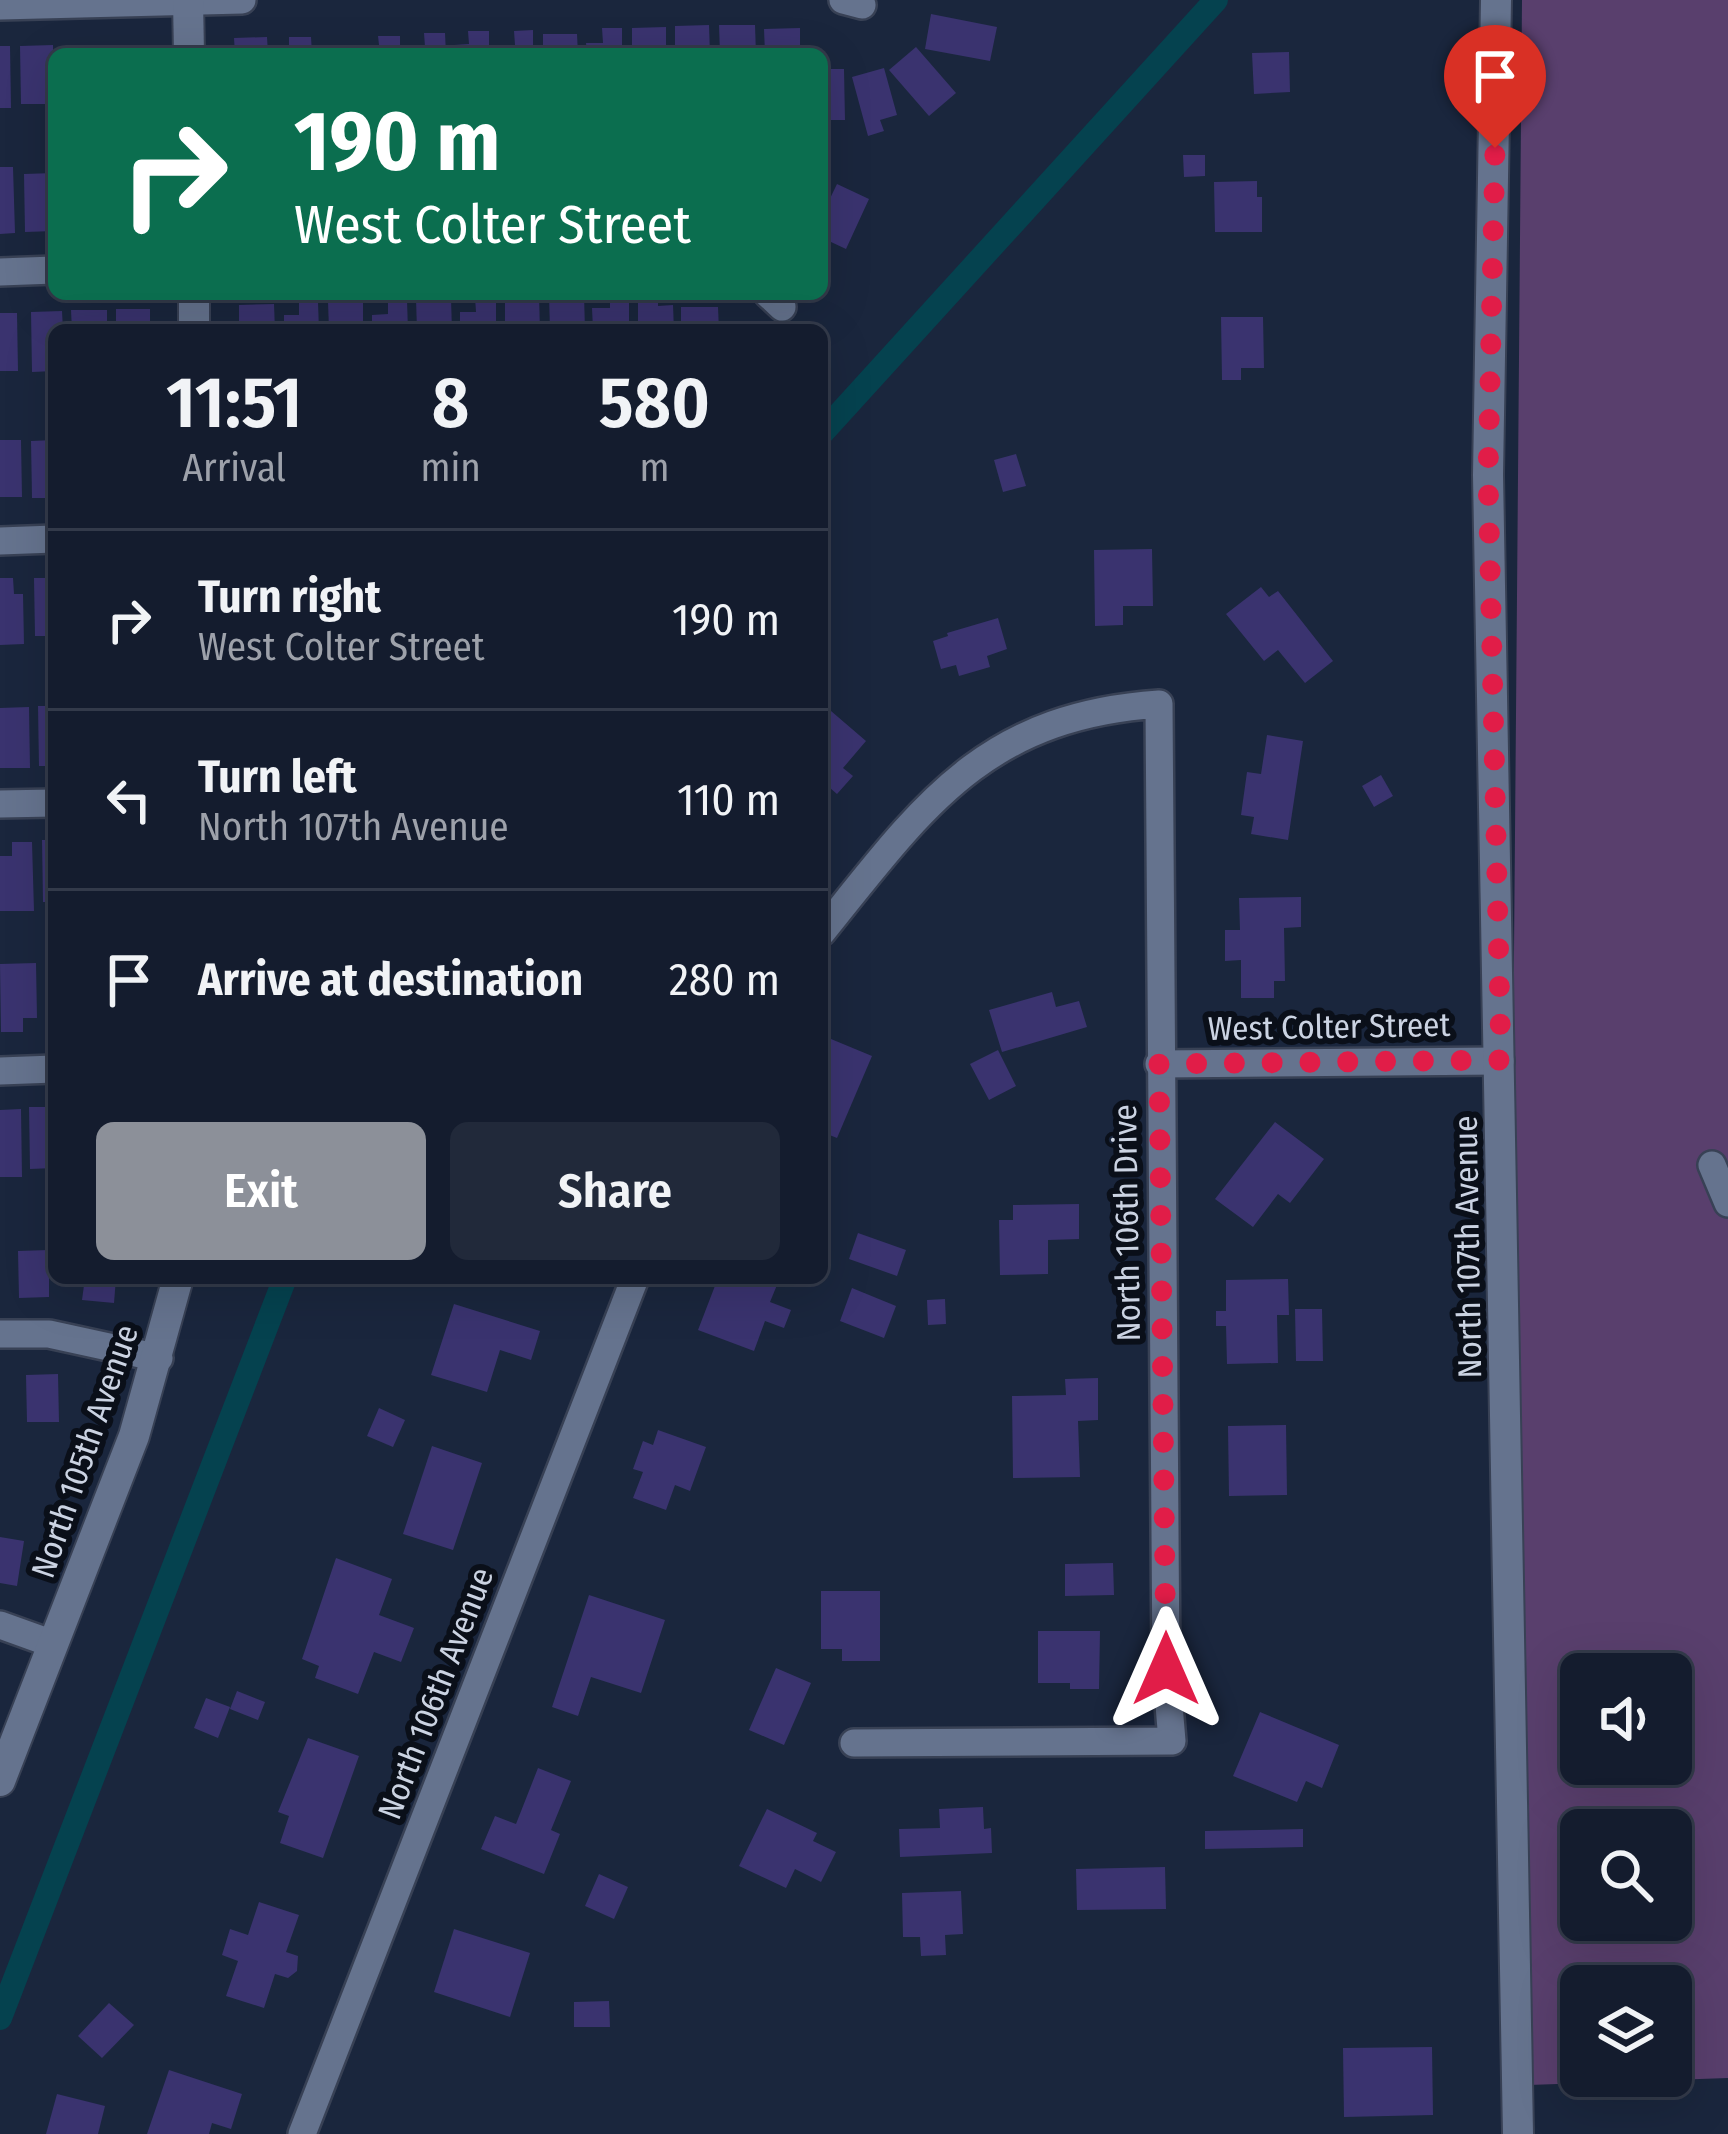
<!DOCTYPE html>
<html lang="en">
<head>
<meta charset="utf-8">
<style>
	:root { --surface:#141c2e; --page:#21293a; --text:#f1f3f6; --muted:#9da1aa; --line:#333a4a; --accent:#8c9099 }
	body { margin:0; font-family:"Fira Sans Condensed",sans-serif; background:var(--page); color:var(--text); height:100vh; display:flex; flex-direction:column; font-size:45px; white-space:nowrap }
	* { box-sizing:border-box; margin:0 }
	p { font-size:39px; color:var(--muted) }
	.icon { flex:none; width:66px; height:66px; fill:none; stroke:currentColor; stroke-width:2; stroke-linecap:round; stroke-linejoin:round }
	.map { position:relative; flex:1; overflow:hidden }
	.panel { position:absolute; left:48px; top:324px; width:780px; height:960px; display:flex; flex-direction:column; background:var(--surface); border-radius:18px; box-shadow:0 12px 48px #0002,0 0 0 3px var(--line) }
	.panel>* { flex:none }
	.top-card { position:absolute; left:48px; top:48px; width:780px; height:252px; border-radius:18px; box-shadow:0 12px 48px #0002,0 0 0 3px var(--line); background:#0b6e4f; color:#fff; overflow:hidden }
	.buttons { position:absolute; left:1560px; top:1653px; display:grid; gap:24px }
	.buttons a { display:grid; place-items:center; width:132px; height:132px; border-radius:18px; background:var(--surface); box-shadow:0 12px 48px #0002,0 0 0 3px var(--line); font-size:60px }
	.pin { position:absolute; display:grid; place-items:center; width:102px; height:102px; color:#fff; margin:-123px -51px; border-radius:50% 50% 50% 0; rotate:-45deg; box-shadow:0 0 12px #0007 }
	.pin .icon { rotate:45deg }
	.me { position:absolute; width:132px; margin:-66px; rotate:0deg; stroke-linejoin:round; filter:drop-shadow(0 0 9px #0008) }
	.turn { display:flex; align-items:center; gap:42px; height:252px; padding:0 48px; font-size:54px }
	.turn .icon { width:156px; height:156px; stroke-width:2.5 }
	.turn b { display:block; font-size:84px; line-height:102px }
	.eta { display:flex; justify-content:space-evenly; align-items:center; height:204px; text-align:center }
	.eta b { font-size:72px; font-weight:600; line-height:84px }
	.primary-button { display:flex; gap:24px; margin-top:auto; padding:24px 48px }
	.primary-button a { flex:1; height:138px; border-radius:18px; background:var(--accent); color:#fff; font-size:48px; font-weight:600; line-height:138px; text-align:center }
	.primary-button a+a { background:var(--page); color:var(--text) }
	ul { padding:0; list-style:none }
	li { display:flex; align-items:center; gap:36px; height:180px; padding:0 48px; border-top:3px solid var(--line) }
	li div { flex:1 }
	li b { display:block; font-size:45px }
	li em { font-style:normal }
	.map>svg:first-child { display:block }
	.green { fill:#593f6d; fill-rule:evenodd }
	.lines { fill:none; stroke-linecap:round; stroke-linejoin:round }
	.canal { stroke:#05424f; stroke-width:24 }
	.building { fill:#3a336f }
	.minor-casing { stroke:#384155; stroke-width:32 }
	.tertiary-casing { stroke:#384155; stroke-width:34 }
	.minor { stroke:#65738e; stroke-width:27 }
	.tertiary { stroke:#65738e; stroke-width:30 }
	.route { stroke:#e11d48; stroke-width:21; stroke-dasharray:0 37.8 }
	.labels { text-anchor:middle; stroke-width:12; stroke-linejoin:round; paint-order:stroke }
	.street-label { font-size:33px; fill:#cbd3e2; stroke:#0a0f19 }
</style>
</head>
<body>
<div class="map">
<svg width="1728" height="2134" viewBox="0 0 1728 2134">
	<rect width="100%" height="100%" fill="#1a263d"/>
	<path class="green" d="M1522,0H1728V2078L1529,2085L1513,1071ZM1581,1674H1671V1764H1581ZM1581,1830H1671V1920H1581ZM1581,1986H1671V2076H1581Z"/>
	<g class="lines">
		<g class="canal">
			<path d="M822,433L1216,0"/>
			<path d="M0,2018L285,1278"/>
		</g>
	</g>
	<g class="building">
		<path d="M931,14L997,27L990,61L925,49Z"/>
		<path d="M709,25L710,54H675V26Z"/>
		<path d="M719,25H755L756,54H720Z"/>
		<path d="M666,27V54H632V28Z"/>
		<path d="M602,28H622V54H587L586,43H603Z"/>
		<path d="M800,28V54H765L764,29Z"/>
		<path d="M533,30V54H498V45H515L514,31Z"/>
		<path d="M468,31H489V54H454V45L469,44Z"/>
		<path d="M424,33H445L446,54H409V48L425,47Z"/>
		<path d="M543,34H577L578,54H543Z"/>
		<path d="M378,36H400V54H365V45H379Z"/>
		<path d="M267,37L268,54H235L234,38Z"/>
		<path d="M289,37H311L312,54H289Z"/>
		<path d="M53,45L54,104H21L20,46Z"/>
		<path d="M0,46H10L11,108H0Z"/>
		<path d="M916,47L956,93L929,116L889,70Z"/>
		<path d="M1289,52L1290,92L1254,94L1252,53Z"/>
		<path d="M884,68L897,115L880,120L884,131L868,136L852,77Z"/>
		<path d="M822,69H844L845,120H827V128L822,129Z"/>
		<path d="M1183,155H1205V176L1184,177Z"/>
		<path d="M0,167H13L15,233L0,234Z"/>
		<path d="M54,173V231L25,232L24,174Z"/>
		<path d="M1257,181V197H1262V232H1215L1214,182Z"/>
		<path d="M837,184L869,199L846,249L831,242L826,254L822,252V215Z"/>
		<path d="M638,294H658V306L673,305L674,330H638Z"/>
		<path d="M549,295H584L585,330H550Z"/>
		<path d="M610,295H629V330H593L592,308H610Z"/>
		<path d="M539,296L540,330H505V297Z"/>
		<path d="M475,297H496V330H460V312H476Z"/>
		<path d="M416,299H451L452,330H417Z"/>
		<path d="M388,300H407L408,330H372V315L388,314Z"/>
		<path d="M299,302H318L319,330H284V315H299Z"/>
		<path d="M328,302H363V330H329Z"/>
		<path d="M274,304L275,330H239V305Z"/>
		<path d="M681,307H718L719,330H681Z"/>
		<rect x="116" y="309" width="34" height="21"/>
		<path d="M71,310H107V330H72Z"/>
		<path d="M62,311L63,330H54V371L32,372L31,312Z"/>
		<path d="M0,313H17L18,371H0Z"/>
		<path d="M1221,317H1263L1264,368H1241V380H1222Z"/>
		<path d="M0,440H21L22,497H0Z"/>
		<path d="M54,440V498H32L31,441Z"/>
		<path d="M1016,454L1026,486L1003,492L994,460Z"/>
		<path d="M1152,549L1153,606H1123V625L1095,626L1094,550Z"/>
		<path d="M0,578H13L14,594H23L24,644L0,645Z"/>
		<path d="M34,578H54V636H35Z"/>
		<path d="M1261,587L1269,597L1278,591L1333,661L1305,683L1278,650L1264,661L1226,614Z"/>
		<path d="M998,618L1007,649L987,656L990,667L959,676L956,665L941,669L933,641L948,636L947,633Z"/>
		<path d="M38,706H54V766H39Z"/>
		<path d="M29,707L30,768H0V708Z"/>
		<path d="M831,711L866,741L843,768L853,776L837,794L822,781V721Z"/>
		<path d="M1267,735L1303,741L1288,840L1251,834L1254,817L1241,815L1247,772L1261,774Z"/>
		<path d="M1381,775L1393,796L1374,807L1362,786Z"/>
		<path d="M42,840H54V902H43Z"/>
		<path d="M12,842H32L34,911H0V856H12Z"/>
		<path d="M1301,897V927L1284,928L1285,981H1274V998H1241V960L1225,961V930H1240L1239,898Z"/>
		<path d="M36,963L37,1018H23V1032H1L0,964Z"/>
		<path d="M46,969H54V1030H47Z"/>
		<path d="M1052,992L1056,1007L1079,1001L1087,1027L1002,1052L989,1010Z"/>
		<path d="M831,1039L872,1056L837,1138L822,1132V1059Z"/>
		<path d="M998,1050L1016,1086L989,1100L970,1064Z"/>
		<path d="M29,1107H54V1168L30,1169Z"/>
		<path d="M21,1109L22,1177H0V1110Z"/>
		<path d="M1275,1122L1324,1159L1290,1203L1278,1194L1253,1227L1215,1199Z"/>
		<path d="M1079,1204V1239L1048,1240V1274L1000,1275L999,1220H1013V1205Z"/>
		<path d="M858,1233L906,1250L897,1276L849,1259Z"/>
		<path d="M49,1250V1297L19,1298L18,1251Z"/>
		<path d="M85,1278H116L114,1303L82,1300Z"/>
		<path d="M718,1278H759L777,1285L770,1302L791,1310L784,1328L765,1321L754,1351L698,1330Z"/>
		<path d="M1288,1279L1289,1315H1277L1278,1363L1227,1364L1226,1326H1216V1311H1226V1280Z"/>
		<path d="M852,1288L896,1306L884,1338L840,1321Z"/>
		<path d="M945,1299L946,1324L928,1325L927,1300Z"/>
		<path d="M454,1304L540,1331L531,1360L500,1350L487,1392L431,1375Z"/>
		<path d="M1295,1309H1322L1323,1361H1296Z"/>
		<path d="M58,1374L59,1422H27L26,1375Z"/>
		<path d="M1098,1378V1420L1078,1421L1080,1477L1013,1478L1012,1396L1066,1395L1065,1379Z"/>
		<path d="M379,1408L405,1420L393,1447L367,1436Z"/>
		<path d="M1286,1425L1287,1495L1229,1496L1228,1426Z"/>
		<path d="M658,1430L706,1447L690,1491L675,1485L666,1510L633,1498L643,1472L633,1469L643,1441L653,1445Z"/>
		<path d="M432,1446L482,1463L453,1550L403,1534Z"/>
		<path d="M0,1537L24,1541L17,1586L0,1583Z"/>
		<path d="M336,1558L392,1579L379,1615L414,1628L401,1662L374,1652L358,1694L315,1678L319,1666L302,1659Z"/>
		<path d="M1113,1563L1114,1595L1065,1596V1564Z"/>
		<path d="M821,1591H880V1661H842V1649H821Z"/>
		<path d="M589,1595L665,1620L641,1693L591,1677L578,1716L552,1707Z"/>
		<path d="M1038,1631H1100L1099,1689H1070V1683H1038Z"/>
		<path d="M776,1668L811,1683L784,1745L749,1730Z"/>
		<path d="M237,1691L265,1702L258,1720L230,1709Z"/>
		<path d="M206,1698L230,1707L218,1738L194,1728Z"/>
		<path d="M1260,1712L1339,1745L1322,1788L1306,1781L1297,1802L1233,1776Z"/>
		<path d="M308,1738L359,1756L323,1858L280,1843L289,1816L278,1812Z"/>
		<path d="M538,1768L571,1781L551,1830L560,1834L544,1874L481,1849L495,1816L516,1824Z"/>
		<path d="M983,1807L984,1829L991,1828L992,1853L900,1857L899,1829L940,1828L939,1809Z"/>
		<path d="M767,1809L817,1833L813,1841L836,1852L821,1882L795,1869L786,1888L739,1866Z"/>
		<path d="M1303,1829V1847L1205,1849V1831Z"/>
		<path d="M1165,1867L1166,1909L1077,1910L1076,1869Z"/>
		<path d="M599,1874L628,1887L614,1919L585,1906Z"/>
		<path d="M961,1891L963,1934L945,1935L946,1955L921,1956L920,1937H903L902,1893Z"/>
		<path d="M259,1902L299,1915L286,1952L298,1956L297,1971L288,1978L275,1974L264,2008L226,1996L238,1961L222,1955L230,1929L248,1935Z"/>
		<path d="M454,1929L530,1953L510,2017L434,1992Z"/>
		<path d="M609,2001L610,2027H574V2002Z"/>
		<path d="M109,2003L134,2025L102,2058L78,2036Z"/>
		<path d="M1432,2047L1433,2115L1344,2117L1343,2048Z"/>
		<path d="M169,2070L242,2094L231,2129L212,2123L209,2134H147Z"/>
		<path d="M57,2094L105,2106L98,2134H46Z"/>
	</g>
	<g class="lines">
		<g class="minor-casing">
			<g id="minor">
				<path d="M843,0L862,5"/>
				<path d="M0,6L242,0"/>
				<path d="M0,272L54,270"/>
				<path d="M768,294L782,307"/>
				<path d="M0,541L54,539"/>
				<path d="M0,804L54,803"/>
				<path d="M822,932C923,806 984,716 1159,704L1166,1669L1172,1741L854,1743"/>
				<path d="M1159,1064L1500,1061"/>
				<path d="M0,1071L54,1069"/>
				<path d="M1712,1165L1728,1203"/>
				<path d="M0,1334H49L159,1358"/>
				<path d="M0,1625L53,1644"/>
				<path d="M302,2134L635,1278"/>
			</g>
		</g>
		<g class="tertiary-casing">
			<g id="tertiary">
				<path d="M188,0L189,54"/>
				<path d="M1496,0L1488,475L1518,2134"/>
				<path d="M194,294V330"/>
				<path d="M0,1781L134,1436L178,1278"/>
			</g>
		</g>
		<use href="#minor" class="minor"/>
		<use href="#tertiary" class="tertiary"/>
	</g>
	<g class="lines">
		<path class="route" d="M1166,1669L1159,1064L1501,1060L1488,475L1495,148"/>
	</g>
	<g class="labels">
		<g class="street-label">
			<text transform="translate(1329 1026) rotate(-1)" y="12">West Colter Street</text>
			<text transform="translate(1126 1223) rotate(-91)" y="12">North 106th Drive</text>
			<text transform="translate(1467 1247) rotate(-91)" y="12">North 107th Avenue</text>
			<text transform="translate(84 1451) rotate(-71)" y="12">North 105th Avenue</text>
			<text transform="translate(435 1693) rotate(-69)" y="12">North 106th Avenue</text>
		</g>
	</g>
</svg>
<div class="buttons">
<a><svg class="icon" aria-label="sound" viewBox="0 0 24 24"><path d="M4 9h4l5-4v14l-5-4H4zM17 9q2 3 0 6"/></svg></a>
<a><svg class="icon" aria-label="search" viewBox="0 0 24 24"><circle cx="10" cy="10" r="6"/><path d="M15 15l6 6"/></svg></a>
<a><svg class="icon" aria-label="layers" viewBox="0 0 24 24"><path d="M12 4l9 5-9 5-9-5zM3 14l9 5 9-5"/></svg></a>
</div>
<div class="pin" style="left:1495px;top:148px;background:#d93025"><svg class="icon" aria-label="arrive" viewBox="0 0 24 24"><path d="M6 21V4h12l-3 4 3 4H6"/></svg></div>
<svg class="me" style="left:1166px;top:1669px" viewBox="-20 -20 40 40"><path d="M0-17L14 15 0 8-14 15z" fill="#e11d48" stroke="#fff" stroke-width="4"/></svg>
<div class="top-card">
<div class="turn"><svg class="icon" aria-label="right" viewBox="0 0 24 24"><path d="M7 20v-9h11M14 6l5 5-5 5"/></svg><div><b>190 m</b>West Colter Street</div></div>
</div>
<section class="panel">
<div class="eta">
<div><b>11:51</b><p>Arrival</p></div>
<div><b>8</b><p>min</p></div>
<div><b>580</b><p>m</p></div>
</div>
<ul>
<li><svg class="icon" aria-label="right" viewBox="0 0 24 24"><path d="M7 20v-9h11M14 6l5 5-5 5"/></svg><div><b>Turn right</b><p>West Colter Street</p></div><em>190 m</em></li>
<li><svg class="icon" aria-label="left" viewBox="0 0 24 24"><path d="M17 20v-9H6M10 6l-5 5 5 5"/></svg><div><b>Turn left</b><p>North 107th Avenue</p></div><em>110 m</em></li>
<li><svg class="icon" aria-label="arrive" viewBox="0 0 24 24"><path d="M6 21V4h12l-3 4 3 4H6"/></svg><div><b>Arrive at destination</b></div><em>280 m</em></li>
</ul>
<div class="primary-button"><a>Exit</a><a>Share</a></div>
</section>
</div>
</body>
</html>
